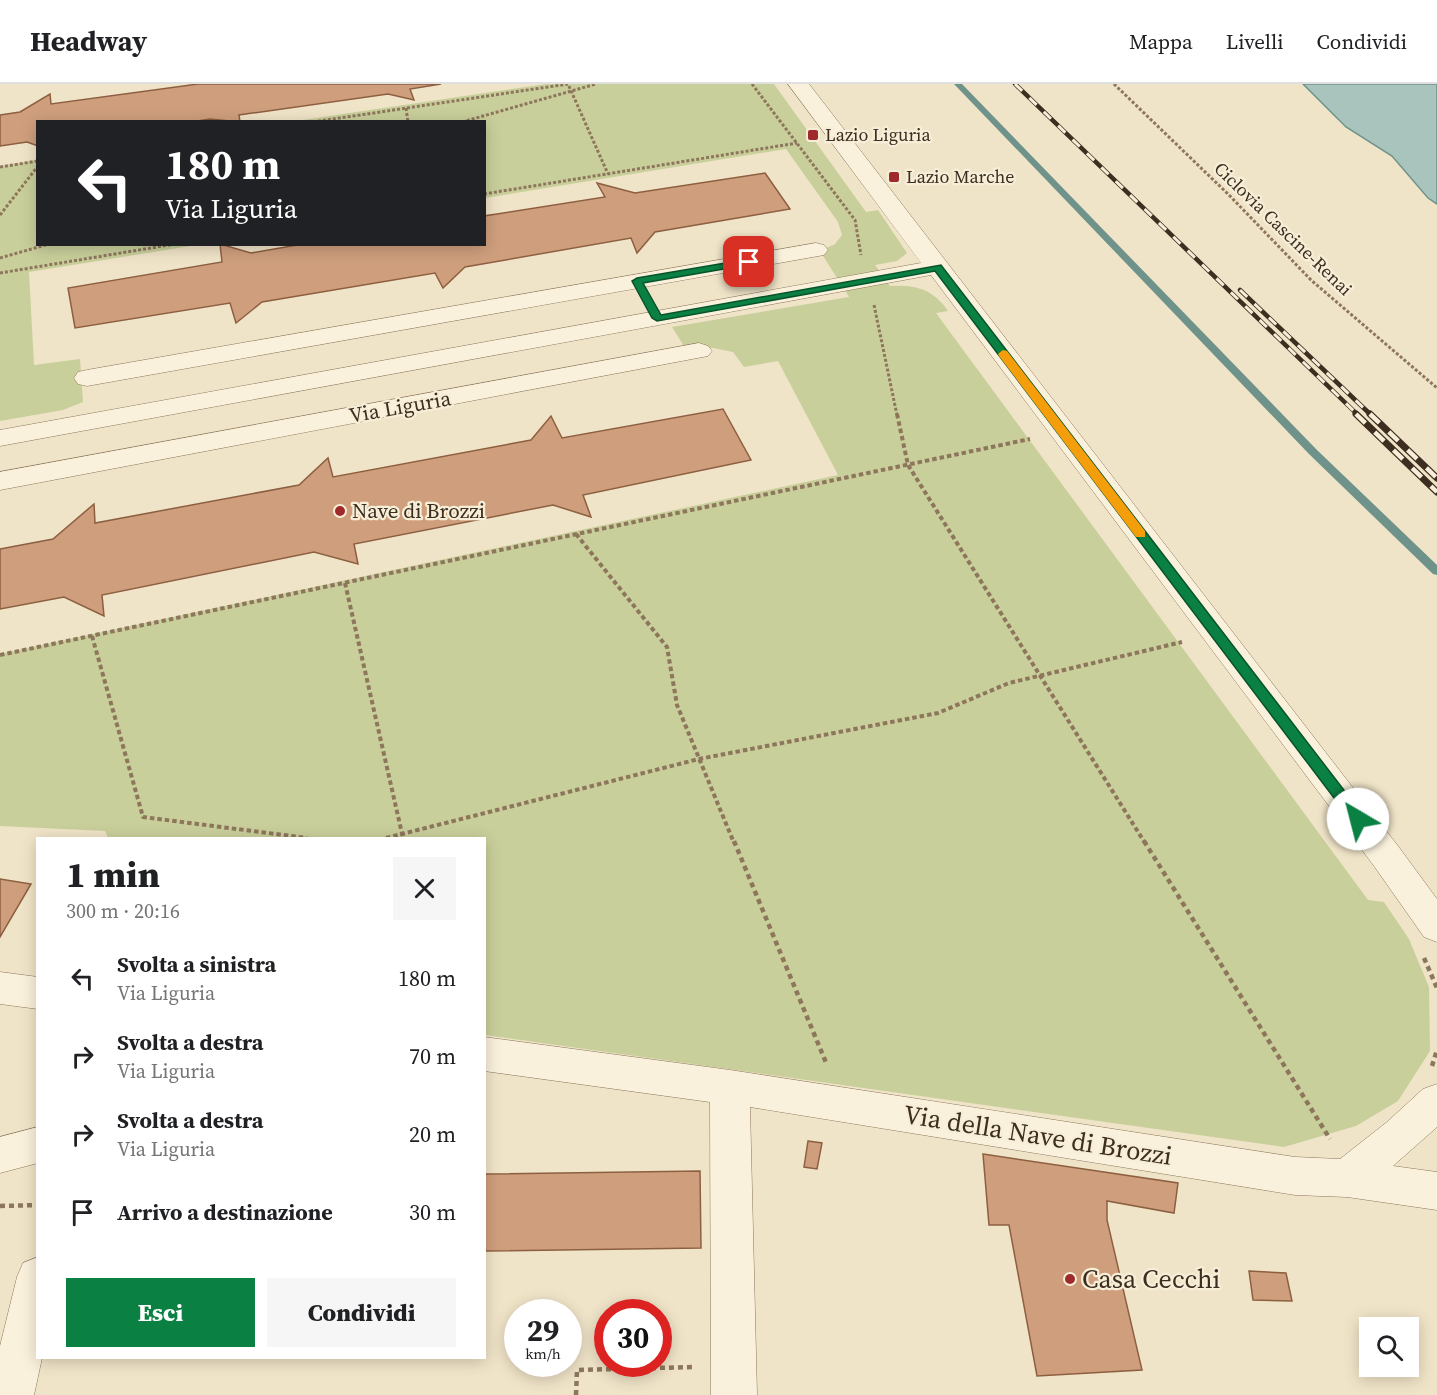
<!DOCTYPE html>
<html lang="it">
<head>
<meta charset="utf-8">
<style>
	:root { --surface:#fff; --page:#f6f6f6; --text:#202124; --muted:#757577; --line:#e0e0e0; --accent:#0b8043 }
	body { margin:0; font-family:"Source Serif 4",serif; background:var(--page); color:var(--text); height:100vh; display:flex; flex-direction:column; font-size:22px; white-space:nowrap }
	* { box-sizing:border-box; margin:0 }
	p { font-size:20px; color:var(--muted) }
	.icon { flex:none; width:33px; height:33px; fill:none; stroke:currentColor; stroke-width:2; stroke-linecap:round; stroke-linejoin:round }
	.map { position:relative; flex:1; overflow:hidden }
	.details { position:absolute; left:36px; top:753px; width:450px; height:522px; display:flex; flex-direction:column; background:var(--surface); border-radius:0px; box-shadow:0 3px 15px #0003 }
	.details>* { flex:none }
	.top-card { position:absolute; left:36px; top:36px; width:450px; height:126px; border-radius:0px; box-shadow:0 3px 15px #0003; background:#202124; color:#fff; overflow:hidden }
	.tools { position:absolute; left:1359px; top:1233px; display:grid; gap:12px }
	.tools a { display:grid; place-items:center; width:60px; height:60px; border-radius:0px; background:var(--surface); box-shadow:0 3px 15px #0003; font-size:30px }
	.speed { position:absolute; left:504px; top:1215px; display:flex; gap:12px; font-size:30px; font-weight:700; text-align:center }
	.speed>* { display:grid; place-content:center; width:78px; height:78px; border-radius:50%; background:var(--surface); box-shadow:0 3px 15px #0003; line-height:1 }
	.speed small { font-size:15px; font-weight:400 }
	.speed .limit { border:9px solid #d22; background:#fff; color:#111 }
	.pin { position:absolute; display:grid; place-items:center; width:51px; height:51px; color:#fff; margin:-26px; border-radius:12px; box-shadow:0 3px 9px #0006 }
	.me { position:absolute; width:66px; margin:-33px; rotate:323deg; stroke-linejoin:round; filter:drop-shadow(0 0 4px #0008) }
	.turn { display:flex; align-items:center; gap:21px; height:126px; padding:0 30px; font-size:27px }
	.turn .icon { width:78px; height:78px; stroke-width:2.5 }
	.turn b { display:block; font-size:42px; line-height:51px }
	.round { display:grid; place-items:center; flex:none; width:63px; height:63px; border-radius:0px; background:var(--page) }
	.headline { display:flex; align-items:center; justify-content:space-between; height:102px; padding:0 30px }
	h1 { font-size:36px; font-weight:800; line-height:45px }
	.primary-button { display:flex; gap:12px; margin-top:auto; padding:12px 30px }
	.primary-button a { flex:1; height:69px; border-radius:0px; background:var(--accent); color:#fff; font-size:24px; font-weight:800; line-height:69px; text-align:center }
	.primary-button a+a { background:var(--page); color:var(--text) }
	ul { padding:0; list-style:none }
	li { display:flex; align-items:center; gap:18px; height:78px; padding:0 30px }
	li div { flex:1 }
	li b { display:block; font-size:22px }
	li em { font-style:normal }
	header { display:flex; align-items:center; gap:36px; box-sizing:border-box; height:84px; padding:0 30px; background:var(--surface); border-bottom:2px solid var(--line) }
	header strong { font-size:28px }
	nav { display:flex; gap:33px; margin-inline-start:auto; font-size:21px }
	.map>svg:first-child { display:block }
	.green { fill:#c9cf9b }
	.water { fill:#a9c4bc; stroke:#6f938a; stroke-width:1.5 }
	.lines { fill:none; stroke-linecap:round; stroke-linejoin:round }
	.stream { fill:#6f938a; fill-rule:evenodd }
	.building { fill:#cf9f7d; stroke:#8d5f41; stroke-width:1.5 }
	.minor-casing { stroke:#8d765c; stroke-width:1 }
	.path-far2 { stroke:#8d765c; stroke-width:3; stroke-dasharray:3 2; stroke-linecap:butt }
	.path-far1 { stroke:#8d765c; stroke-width:4; stroke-dasharray:4.5 3; stroke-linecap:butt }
	.path { stroke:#8d765c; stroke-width:4.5; stroke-dasharray:5 4; stroke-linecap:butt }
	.minor { fill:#faf1dc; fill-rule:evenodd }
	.rail-far1-casing { stroke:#3d2e20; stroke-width:4.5 }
	.rail-casing { stroke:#3d2e20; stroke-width:7 }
	.rail-far1 { stroke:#f7eed8; stroke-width:3; stroke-dasharray:10; stroke-linecap:butt }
	.rail { stroke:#f7eed8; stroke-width:4.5; stroke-dasharray:13; stroke-linecap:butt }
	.route { fill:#0b8043; stroke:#07532c; stroke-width:1.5 }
	.slow { fill:#f59e0b }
	.poi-dot { fill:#9e2a2b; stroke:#f7eed8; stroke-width:2 }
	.labels { text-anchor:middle; stroke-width:4.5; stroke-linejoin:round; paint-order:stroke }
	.far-poi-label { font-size:18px; fill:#3d2e20; stroke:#f7eed8; text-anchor:start }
	.far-street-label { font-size:18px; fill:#3d2e20; stroke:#f7eed8 }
	.street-label { font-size:21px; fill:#3d2e20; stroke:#f7eed8 }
	.poi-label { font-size:21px; fill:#3d2e20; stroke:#f7eed8; text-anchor:start }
	.near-street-label { font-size:26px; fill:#3d2e20; stroke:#f7eed8 }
	.near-poi-label { font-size:26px; fill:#3d2e20; stroke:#f7eed8; text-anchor:start }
</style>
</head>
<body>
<header>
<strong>Headway</strong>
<nav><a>Mappa</a><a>Livelli</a><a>Condividi</a></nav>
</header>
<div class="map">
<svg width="1437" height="1311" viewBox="0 0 1437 1311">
	<rect width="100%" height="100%" fill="#f0e4c8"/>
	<g class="green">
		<path d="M546,0H774L866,128L878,126L907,169L897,177L875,181L890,202C916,201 933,205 948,227L936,229L1368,816L1384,818L1409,855L1429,903L1430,967L1398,1017L1356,1042L1284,1063L485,951L484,754H108L105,747L0,742V570L838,391L778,277L744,283L733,268L713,264H685L672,243L849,213L820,167L835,160L842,151L838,138L786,65L485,114L484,38L296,37Z"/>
		<path d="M37,76L38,160L197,161L29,188L34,281L80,275L83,318L63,326L0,337V82Z"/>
	</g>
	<path class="water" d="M1303,0H1437V120L1428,114L1392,72L1346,43Z"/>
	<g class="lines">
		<path class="stream" d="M954,0H962L1317,366L1437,481V491L1433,490L1309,370Z"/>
	</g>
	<g class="building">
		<path d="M198,0H441L410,5L414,16L388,10L239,31L240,38L210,35L191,38H38V62L27,58L0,62V31L20,28L50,10L51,20Z"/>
		<path d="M765,89L790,125L655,148L637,169L631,154L465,183L443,204L435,189L262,218L236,239L230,219L75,244L68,204L222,178L220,160L251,169L303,160H484V132L605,113L597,99L635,109Z"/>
		<path d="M723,325L751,376L583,411L591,433L553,421L354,460L358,480L314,468L102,511L104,532L64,513L0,525V465L53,455L94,420L95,439L299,401L328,374L333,393L531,356L551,332L562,354Z"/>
		<path d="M0,795L31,800L0,853Z"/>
		<path d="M808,1057L822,1059L817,1085L804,1083Z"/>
		<path d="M983,1070L1178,1099L1174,1129L1107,1117V1136L1142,1286L1037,1292L1009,1141H989Z"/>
		<path d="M700,1087L701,1164L484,1167V1090Z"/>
		<path d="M1249,1187L1286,1189L1292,1217L1253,1216Z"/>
	</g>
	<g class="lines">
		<g class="minor-casing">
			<g id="minor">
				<path d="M788,0H809L1398,762L1437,815V858L1424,853L1374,782L931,191L0,362V346L921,179Z"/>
				<path d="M816,159L824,161L828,166L824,171L87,302L78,300L74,294L78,288L87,286Z"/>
				<path d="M699,259L708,262L712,267L708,272L0,406V388Z"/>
				<path d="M0,888L38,893V925L0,920Z"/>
				<path d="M484,953L730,986L1295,1073L1340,1075L1387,1038L1423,1005L1437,1000V1043L1393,1082L1437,1088V1126L1347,1113L1295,1111L750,1023L757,1311H711L710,1018L484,987Z"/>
				<path d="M38,1043V1079L0,1089V1053Z"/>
				<path d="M38,1173V1274H42L34,1311H0V1262L17,1193L23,1179Z"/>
			</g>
		</g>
		<g class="path-far2">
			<path d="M752,0L855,136L861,171"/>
			<path d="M1114,0L1229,111L1311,196L1437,304"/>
			<path d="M406,24L408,38"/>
			<path d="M313,38L568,0L608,90"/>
			<path d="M462,38L596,0"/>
			<path d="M0,83L38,77"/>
			<path d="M484,110L797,59"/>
			<path d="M0,131L38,82"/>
			<path d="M0,174L49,160"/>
			<path d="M0,189L175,160"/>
			<path d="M874,221L897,331"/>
		</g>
		<g class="path-far1">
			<path d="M897,330L908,381L1145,759"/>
			<path d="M576,450L667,563L677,621L734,759"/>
			<path d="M345,499L403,754"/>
			<path d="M92,552L143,733L307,754"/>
			<path d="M0,571L1030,355"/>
			<path d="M386,754L699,675L938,629L1009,599L1182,558"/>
		</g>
		<g class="path">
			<path d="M734,757L827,981"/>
			<path d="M1144,757L1330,1055"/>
			<path d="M1424,874L1437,904"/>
			<path d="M1432,982L1437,966"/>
			<path d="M0,1122L38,1121"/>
			<path d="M576,1311L577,1286L694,1283"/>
		</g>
		<use href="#minor" class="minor"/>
		<g class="rail-far1-casing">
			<g id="rail-far1">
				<path d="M1015,0L1358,331"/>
				<path d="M1240,206L1371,331"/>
			</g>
		</g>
		<g class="rail-casing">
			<g id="rail">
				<path d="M1356,330L1437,408"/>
				<path d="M1370,330L1437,394"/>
			</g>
		</g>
		<use href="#rail-far1" class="rail-far1"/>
		<use href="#rail" class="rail"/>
	</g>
	<path class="route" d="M749,175H752V180L643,199L661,231L941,181L1363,731L1365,735L1363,739H1353L935,187L657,237L652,234L632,197L637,194Z"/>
	<path class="slow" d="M1003,266L1007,267L1145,447V453H1136L999,272L998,270Z"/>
	<g class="poi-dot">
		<rect x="807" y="45" width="12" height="12" rx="3"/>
		<rect x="888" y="87" width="12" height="12" rx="3"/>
		<circle cx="340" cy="427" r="6"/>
		<circle cx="1070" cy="1195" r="6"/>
	</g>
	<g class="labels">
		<g class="far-poi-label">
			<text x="825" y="57">Lazio Liguria</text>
			<text x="906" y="99">Lazio Marche</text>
		</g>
		<g class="far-street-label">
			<text transform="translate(1283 145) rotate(44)" y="6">Ciclovia Cascine-Renai</text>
		</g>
		<g class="street-label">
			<text transform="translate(400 323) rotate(-10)" y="7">Via Liguria</text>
		</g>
		<g class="poi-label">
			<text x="352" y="434">Nave di Brozzi</text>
		</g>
		<g class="near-street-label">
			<text transform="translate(1038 1051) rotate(9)" y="9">Via della Nave di Brozzi</text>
		</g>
		<g class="near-poi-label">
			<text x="1082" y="1204">Casa Cecchi</text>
		</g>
	</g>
</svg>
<div class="tools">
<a><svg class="icon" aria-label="search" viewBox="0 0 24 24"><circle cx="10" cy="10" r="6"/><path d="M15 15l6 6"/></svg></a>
</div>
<div class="speed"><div>29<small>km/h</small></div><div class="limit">30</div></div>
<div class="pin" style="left:749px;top:178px;background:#d93025"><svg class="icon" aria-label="arrive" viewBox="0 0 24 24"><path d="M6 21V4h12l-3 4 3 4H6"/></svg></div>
<svg class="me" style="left:1358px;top:735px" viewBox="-20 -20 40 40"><circle r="19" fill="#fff"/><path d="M0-13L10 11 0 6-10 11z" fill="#0b8043"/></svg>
<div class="top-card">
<div class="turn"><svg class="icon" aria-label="left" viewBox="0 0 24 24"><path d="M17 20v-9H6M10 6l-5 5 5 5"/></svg><div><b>180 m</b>Via Liguria</div></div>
</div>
<section class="details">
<div class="headline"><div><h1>1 min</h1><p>300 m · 20:16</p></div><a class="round"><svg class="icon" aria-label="close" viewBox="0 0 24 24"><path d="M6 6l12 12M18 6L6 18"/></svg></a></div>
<ul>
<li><svg class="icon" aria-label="left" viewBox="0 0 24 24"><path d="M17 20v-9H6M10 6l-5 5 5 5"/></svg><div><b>Svolta a sinistra</b><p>Via Liguria</p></div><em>180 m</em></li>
<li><svg class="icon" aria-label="right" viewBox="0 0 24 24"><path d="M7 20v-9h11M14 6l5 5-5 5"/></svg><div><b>Svolta a destra</b><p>Via Liguria</p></div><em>70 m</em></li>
<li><svg class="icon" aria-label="right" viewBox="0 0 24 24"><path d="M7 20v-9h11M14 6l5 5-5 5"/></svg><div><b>Svolta a destra</b><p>Via Liguria</p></div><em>20 m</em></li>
<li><svg class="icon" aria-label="arrive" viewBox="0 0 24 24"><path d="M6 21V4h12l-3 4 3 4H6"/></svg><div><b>Arrivo a destinazione</b></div><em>30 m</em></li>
</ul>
<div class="primary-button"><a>Esci</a><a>Condividi</a></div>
</section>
</div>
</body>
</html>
